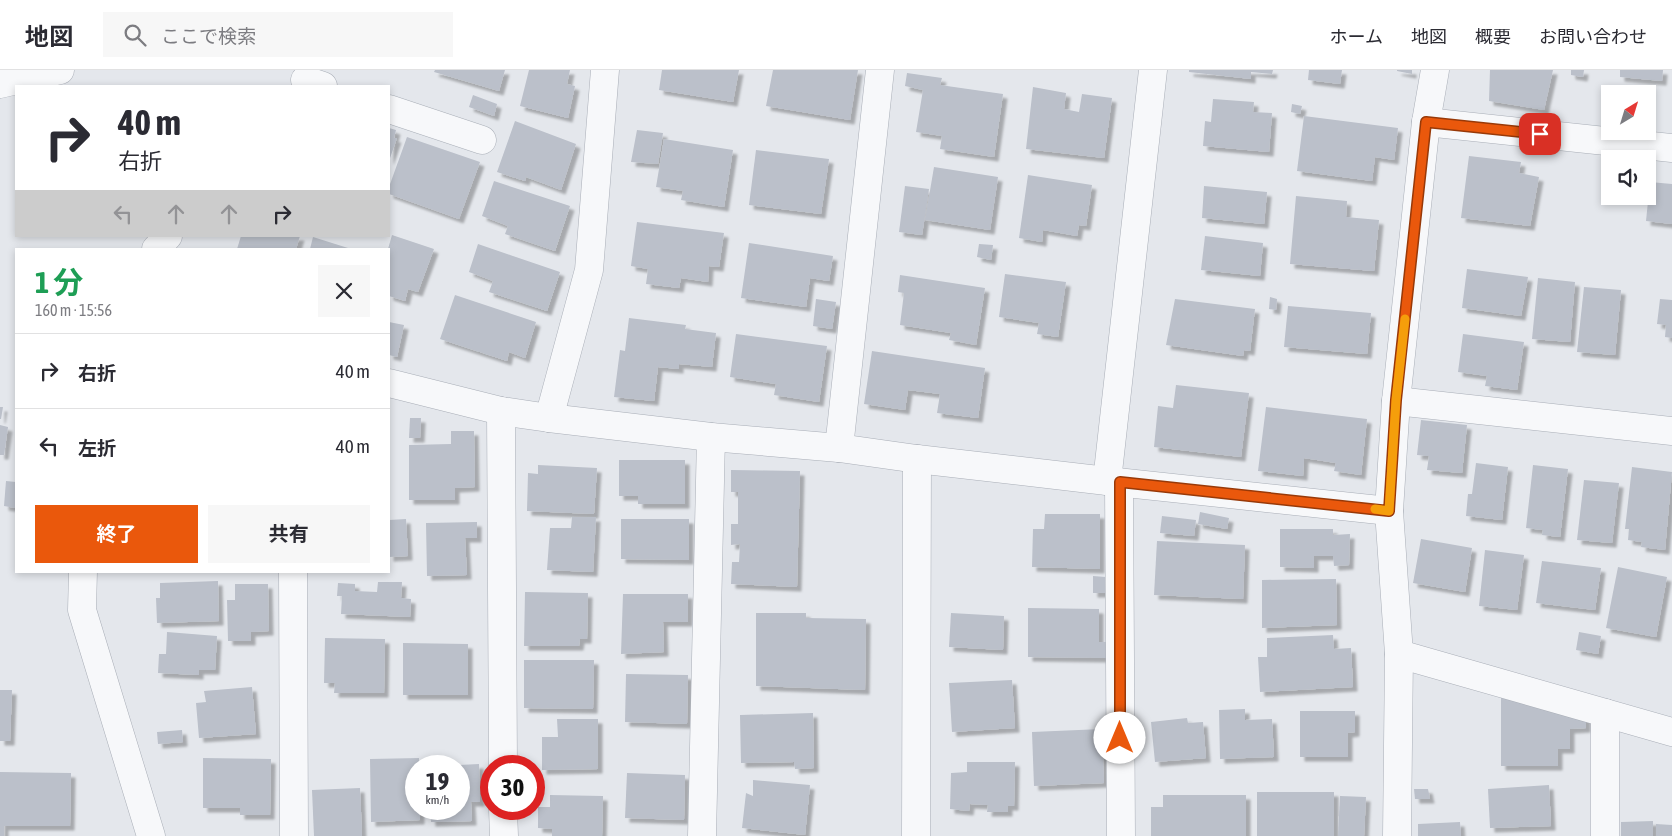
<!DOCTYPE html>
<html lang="ja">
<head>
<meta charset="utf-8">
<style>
	:root { --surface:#fff; --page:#f7f7f7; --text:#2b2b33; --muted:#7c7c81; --line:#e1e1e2; --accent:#ea580c }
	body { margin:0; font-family:"Asap Condensed","Noto Sans JP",sans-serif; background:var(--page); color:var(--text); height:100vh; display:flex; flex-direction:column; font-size:19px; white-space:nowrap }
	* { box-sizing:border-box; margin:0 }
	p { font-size:16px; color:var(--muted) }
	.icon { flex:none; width:28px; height:28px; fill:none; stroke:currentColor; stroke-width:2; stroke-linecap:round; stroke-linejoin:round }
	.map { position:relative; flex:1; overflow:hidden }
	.panel { position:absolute; left:15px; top:178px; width:375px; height:325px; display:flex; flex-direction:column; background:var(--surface); border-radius:0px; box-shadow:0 2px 8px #0003 }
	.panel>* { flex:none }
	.guide { position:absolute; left:15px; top:15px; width:375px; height:152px; border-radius:0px; box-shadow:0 2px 8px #0003; background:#fff; color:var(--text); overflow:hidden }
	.needle { width:32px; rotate:38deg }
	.fabs { position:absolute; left:1601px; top:15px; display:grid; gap:10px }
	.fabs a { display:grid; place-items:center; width:55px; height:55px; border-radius:0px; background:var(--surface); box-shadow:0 2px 8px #0003; font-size:25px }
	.speed { position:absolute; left:405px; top:685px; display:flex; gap:10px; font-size:25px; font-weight:700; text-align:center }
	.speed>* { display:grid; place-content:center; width:65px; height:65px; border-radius:50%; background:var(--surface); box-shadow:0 2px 8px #0003; line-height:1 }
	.speed small { font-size:12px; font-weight:400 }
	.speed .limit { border:8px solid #d22; background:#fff; color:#111 }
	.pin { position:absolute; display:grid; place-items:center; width:42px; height:42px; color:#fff; margin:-21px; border-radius:10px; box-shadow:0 2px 8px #0006 }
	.me { position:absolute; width:55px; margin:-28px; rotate:0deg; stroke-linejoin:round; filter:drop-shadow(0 0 4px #0008) }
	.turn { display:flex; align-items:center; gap:18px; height:105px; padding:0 20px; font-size:22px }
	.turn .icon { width:65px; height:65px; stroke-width:2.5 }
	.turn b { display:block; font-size:35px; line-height:42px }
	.lanes { display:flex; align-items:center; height:48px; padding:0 20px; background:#0003; justify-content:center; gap:25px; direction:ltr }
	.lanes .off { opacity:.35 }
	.round { display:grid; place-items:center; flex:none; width:52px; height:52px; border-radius:0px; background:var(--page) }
	.headline { display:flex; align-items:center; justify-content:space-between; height:85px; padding:0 20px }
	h1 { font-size:30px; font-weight:700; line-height:38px; color:#1e9e55 }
	.cta { display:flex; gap:10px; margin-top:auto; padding:10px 20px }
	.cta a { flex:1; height:58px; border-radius:0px; background:var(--accent); color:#fff; font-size:20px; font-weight:700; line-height:58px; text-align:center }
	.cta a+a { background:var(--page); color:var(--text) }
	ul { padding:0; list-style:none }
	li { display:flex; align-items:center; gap:15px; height:75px; padding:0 20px; border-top:1px solid var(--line) }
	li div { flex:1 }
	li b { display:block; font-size:19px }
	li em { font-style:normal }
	header { display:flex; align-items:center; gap:30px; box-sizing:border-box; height:70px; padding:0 25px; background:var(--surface); border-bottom:1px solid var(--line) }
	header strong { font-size:24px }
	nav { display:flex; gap:28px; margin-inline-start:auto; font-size:18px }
	.search { width:350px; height:45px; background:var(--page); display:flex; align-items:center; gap:12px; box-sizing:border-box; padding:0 18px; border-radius:0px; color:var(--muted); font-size:19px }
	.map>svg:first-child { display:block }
	.building { fill:#bbc0ca; filter:url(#shadow) }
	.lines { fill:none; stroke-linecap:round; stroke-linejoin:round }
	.minor-casing { stroke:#a9aeb7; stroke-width:29 }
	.minor { stroke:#f7f8fa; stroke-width:28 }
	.route-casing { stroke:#983908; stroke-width:12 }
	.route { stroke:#ea580c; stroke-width:9 }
	.slow { stroke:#f59e0b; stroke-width:9 }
</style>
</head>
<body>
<header>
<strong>地図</strong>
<div class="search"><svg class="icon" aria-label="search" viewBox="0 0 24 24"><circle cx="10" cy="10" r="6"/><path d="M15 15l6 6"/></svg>ここで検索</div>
<nav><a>ホーム</a><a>地図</a><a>概要</a><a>お問い合わせ</a></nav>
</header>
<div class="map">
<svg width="1672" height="766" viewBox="0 0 1672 766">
	<defs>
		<filter id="shadow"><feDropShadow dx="4.5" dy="4.5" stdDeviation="1" flood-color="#0004"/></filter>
	</defs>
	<rect width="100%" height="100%" fill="#e4e7ec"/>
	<g class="building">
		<path d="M435,0H505L499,21L434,2Z"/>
		<path d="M529,0H570L567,14L575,16L568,48L520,36Z"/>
		<path d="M662,0H739L733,32L659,20Z"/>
		<path d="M773,0H858L850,50L766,36Z"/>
		<path d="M1189,0H1273L1272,4L1251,2V9L1189,2Z"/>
		<path d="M1309,0H1342L1340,14L1308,10Z"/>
		<path d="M1397,0H1412V4L1397,1Z"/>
		<path d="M1490,0H1553L1544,40L1489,31Z"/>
		<path d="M1571,0H1584L1583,7L1571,5Z"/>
		<path d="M1620,0H1663L1662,11L1620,7Z"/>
		<path d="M907,3L942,8L940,15L1003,24L994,87L940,79L942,66L916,62L923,20L905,16Z"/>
		<path d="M1033,17L1066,23L1064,39L1079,42L1082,24L1112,28L1104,88L1026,79Z"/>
		<path d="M473,25L497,34L494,46L469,37Z"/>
		<path d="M1213,29L1254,32L1253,42L1272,43L1269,82L1203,76L1205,51L1211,52Z"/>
		<path d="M1292,34L1302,36L1300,44L1291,42Z"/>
		<path d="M1304,46L1398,58L1394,90L1375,87L1372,111L1297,101Z"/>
		<path d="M515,51L576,74L561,120L526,107L525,111L497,102Z"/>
		<path d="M389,58L396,60L394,68H397L389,91Z"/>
		<path d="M637,60L663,63L658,94L631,92Z"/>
		<path d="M407,67L480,92L459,149L389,124V117Z"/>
		<path d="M664,69L733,80L724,137L681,130L683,121L656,117Z"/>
		<path d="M756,80L829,89L821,144L749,135Z"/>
		<path d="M1469,86L1521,92L1519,103L1539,107L1530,156L1461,148Z"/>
		<path d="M934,97L998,107L990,160L925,150Z"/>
		<path d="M1028,105L1092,115L1086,156L1079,155L1077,166L1043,160L1042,172L1019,168Z"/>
		<path d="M494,111L570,136L555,181L505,164L508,156L482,146Z"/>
		<path d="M1650,112L1672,114V154L1646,151Z"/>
		<path d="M905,116L929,119L922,165L899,162Z"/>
		<path d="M1204,116L1267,122L1264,154L1202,148Z"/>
		<path d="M1296,126L1347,131L1346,147L1379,150L1374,201L1290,194Z"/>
		<path d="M637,152L724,163L719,197L709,196L708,212L681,208L679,218L646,214L648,199L631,196Z"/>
		<path d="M392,165L434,179L418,222L408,219L405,231L389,226L388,179Z"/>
		<path d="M241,166H300L296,179H237Z"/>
		<path d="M1205,166L1263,173L1260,206L1201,200Z"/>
		<path d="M313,167L348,178V179H310Z"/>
		<path d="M749,173L833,186L829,211L810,208L806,237L741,228Z"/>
		<path d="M478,174L560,202L547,241L489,222L493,211L469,202Z"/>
		<path d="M979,174L993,175L991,190L977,187Z"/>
		<path d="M1467,199L1528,207L1521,246L1462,238Z"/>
		<path d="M1005,204L1066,212L1058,267L1037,264L1039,253L999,247Z"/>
		<path d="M900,205L985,218L976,275L949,270L951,263L900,255L904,223L898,222Z"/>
		<path d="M1538,208L1575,212L1570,272L1532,269Z"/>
		<path d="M1584,217L1621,220L1615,285L1577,282Z"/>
		<path d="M455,225L536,252L525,288L509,282L507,291L440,269Z"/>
		<path d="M1270,227L1277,229L1276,240L1269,239Z"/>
		<path d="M816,229L836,232L832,259L813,256Z"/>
		<path d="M1175,229L1255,239L1250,281L1244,280L1243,286L1166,275Z"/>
		<path d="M1660,229L1672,230V268L1665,267L1666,255L1657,254Z"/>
		<path d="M1288,236L1371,243L1367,284L1284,277Z"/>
		<path d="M629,248L686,255L685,259L716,263L712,297L679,294V299L658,297L654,331L614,327L620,280L625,281Z"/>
		<path d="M389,252L404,255L397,287L389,285Z"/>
		<path d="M736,264L827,276L819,332L774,325L776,314L730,307Z"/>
		<path d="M1463,264L1524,272L1517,320L1485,316L1487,306L1458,302Z"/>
		<path d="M872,281L985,298L978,348L937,343L940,324L908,320L905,340L864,334Z"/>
		<path d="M1176,315L1249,323L1241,387L1154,377L1158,336L1173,338Z"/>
		<path d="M0,337H3L1,349H0Z"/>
		<path d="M1266,337L1367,349L1361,405L1334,401L1336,393L1304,388L1303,406L1258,401Z"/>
		<path d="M410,348H421L420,368H409Z"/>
		<path d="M1421,350L1467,355L1462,403L1427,400L1429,386L1417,385Z"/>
		<path d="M0,355L8,357L4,385H0Z"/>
		<path d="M451,361H474L475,417L455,418V430H409V375L451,374Z"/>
		<path d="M619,390H685V434H638V426H619Z"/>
		<path d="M1476,393L1508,397L1502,450L1466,446L1468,424H1472Z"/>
		<path d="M538,395L597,398L594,444L527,441L528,403L538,404Z"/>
		<path d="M1533,395L1568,399L1560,467L1542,465L1543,460L1526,458Z"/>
		<path d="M1632,397L1672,402L1665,480L1641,477L1642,472L1628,470L1629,459H1625Z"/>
		<path d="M731,400L800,401L797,517L731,514L732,492H739L740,474L731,475V454H738V422H731Z"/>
		<path d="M1584,410L1619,413L1612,473L1577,470Z"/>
		<path d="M6,411L16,412V438L4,436Z"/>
		<path d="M1200,442L1229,448L1227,459L1198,454Z"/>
		<path d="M1045,444H1100V499L1032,497L1033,459H1044Z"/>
		<path d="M1162,446L1196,450L1194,466L1160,463Z"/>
		<path d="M572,447H596L593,502L547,500L550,458H571Z"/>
		<path d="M406,449L408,486L389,487V450Z"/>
		<path d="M621,449H689V490L621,489Z"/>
		<path d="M477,452V468H465L467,505L427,506L426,453Z"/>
		<path d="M1280,459H1333V465L1350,464L1349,495L1334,496L1333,486H1314V498L1280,497Z"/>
		<path d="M1421,469L1472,478L1465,522L1413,513Z"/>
		<path d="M1157,471L1245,475L1243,529L1154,525Z"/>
		<path d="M1485,480L1524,485L1517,540L1479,536Z"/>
		<path d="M1542,491L1601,498L1595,540L1536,533Z"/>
		<path d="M1618,497L1667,507L1656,567L1606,558Z"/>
		<path d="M1093,506L1106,507V523H1093Z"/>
		<path d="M1336,509L1337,555L1262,558V510Z"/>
		<path d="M218,511L219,551L157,553L156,528H160V513Z"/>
		<path d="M378,512H402L401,528L411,529L410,547L341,544L342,526H337L338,513L355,514V521L377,522Z"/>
		<path d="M235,514H268L269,561L251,562V571H228L227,530H235Z"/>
		<path d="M525,522L588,523L587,569H580L579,576H524Z"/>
		<path d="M623,524H688V552H663L664,582L621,584Z"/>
		<path d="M1028,538L1099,539V572H1108V588L1028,587Z"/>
		<path d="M756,543H806V548L866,549L865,620L756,616Z"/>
		<path d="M951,543L1004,546L1003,580L949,577Z"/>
		<path d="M167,562L217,566L215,600H199V605L158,603L159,584H166Z"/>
		<path d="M1579,562L1601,566L1598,584L1576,580Z"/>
		<path d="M1333,565L1334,579L1351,578L1353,617L1260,622L1258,587H1267V568Z"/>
		<path d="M325,568L385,569L384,623H334L335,613H324Z"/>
		<path d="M403,573L468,574V625H403Z"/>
		<path d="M524,590H594L593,639L524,638Z"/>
		<path d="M626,604L688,605L687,654L625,652Z"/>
		<path d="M1012,610L1015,658L952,662L949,613Z"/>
		<path d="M252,617L256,664L199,668L196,633L206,632L204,621Z"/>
		<path d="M0,620H12L10,671H0Z"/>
		<path d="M1501,625L1586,645V658L1570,659V679H1558V696H1501Z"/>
		<path d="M1245,639V650L1272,649L1274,687L1220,689L1219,640Z"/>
		<path d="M1300,641H1355V662L1348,663V687H1300Z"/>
		<path d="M813,643L814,698L795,699L794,692L741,693L740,645Z"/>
		<path d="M1187,648L1188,653L1203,652L1206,688L1155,692L1151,652Z"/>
		<path d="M557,649H598V699L542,700V667H558Z"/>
		<path d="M1102,659L1104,713L1034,716L1032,662Z"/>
		<path d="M182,660L183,672L158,674L157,662Z"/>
		<path d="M203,688L271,689L270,745H240V738H203Z"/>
		<path d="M419,688V696H416V739H420V750L371,752L370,689Z"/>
		<path d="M967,692H1015L1014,736H1008V742H987L988,735L970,734L969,741L950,739L951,703L967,702Z"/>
		<path d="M479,694L480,732H471L472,751L431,752L430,739H459V695Z"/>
		<path d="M0,702L71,703L70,756H4V766H0Z"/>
		<path d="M627,703L685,705L684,750L625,748Z"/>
		<path d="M753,710L810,715L805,765L742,758L746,723L753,726Z"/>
		<path d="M1549,715L1551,756L1490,758L1488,719Z"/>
		<path d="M360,718L362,766H314L312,720Z"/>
		<path d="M1414,719H1428L1430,729H1415Z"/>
		<rect x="1257" y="722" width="77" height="44"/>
		<path d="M550,725L603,726L602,766H552V759L538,758V737H550Z"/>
		<path d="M1163,725H1246V766H1151V737H1163Z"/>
		<path d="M1340,726L1366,727L1364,766H1338Z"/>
		<path d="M1653,751V766H1621V752Z"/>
		<path d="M1460,752L1461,766H1418V754Z"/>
		<path d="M1656,754L1672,755V766H1656Z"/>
	</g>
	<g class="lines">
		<g class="minor-casing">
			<g id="minor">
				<path d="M305,10L323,16"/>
				<path d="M0,14L60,0"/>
				<path d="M389,39L482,70"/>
				<path d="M1426,52L1672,78"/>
				<path d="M156,179L168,166"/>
				<path d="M389,313L501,341L549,348L711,367L839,378L917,389L1107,411L1389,441"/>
				<path d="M1396,331L1672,361"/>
				<path d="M501,341L503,696"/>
				<path d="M549,348L589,200L605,0"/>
				<path d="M839,378L880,0"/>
				<path d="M1107,411L1153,0"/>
				<path d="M1119,413L1121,766"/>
				<path d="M83,501L82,540L151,766"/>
				<path d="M293,501L294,766"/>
				<path d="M1399,584L1672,662"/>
				<path d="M503,739L504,766"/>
				<path d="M702,766L711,367"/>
				<path d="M916,766L917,389"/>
				<path d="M1397,766L1399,584L1389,441L1396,331L1426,52L1435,0"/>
				<path d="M1605,766V643"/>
			</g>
		</g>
		<use href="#minor" class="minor"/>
	</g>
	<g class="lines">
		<g class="route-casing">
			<path id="route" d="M1120,668V412L1389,441L1396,330L1426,52L1540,64"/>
		</g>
		<use href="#route" class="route"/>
		<path class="slow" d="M1375,439L1389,441L1396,330L1405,249"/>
	</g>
</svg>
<div class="fabs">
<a><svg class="needle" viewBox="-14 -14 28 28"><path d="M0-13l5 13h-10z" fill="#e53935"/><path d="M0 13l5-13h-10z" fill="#7c7c81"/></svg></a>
<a><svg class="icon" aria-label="sound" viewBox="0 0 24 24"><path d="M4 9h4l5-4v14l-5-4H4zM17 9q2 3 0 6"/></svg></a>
</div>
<div class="speed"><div>19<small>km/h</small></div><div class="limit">30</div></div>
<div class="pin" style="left:1540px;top:64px;background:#d93025"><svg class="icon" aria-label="arrive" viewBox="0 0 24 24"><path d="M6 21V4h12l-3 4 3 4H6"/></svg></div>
<svg class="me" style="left:1120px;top:668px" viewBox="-20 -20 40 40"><circle r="19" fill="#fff"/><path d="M0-13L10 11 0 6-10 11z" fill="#ea580c"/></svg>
<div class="guide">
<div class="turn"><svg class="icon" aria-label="right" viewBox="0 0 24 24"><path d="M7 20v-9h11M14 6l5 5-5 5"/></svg><div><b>40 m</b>右折</div></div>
<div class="lanes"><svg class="icon off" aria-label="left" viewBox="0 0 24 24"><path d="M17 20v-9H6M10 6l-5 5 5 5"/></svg><svg class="icon off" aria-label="ahead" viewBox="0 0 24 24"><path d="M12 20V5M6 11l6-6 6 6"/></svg><svg class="icon off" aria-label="ahead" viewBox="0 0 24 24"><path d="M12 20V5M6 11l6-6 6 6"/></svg><svg class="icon" aria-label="right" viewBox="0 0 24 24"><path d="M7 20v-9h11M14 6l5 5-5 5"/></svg></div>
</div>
<section class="panel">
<div class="headline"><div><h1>1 分</h1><p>160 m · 15:56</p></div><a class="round"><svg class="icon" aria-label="close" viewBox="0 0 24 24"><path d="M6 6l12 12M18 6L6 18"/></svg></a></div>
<ul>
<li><svg class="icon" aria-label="right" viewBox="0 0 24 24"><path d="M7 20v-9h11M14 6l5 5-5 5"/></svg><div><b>右折</b></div><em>40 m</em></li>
<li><svg class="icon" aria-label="left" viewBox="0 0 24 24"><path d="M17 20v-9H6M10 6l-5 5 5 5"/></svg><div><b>左折</b></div><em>40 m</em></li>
</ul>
<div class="cta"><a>終了</a><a>共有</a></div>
</section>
</div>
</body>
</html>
